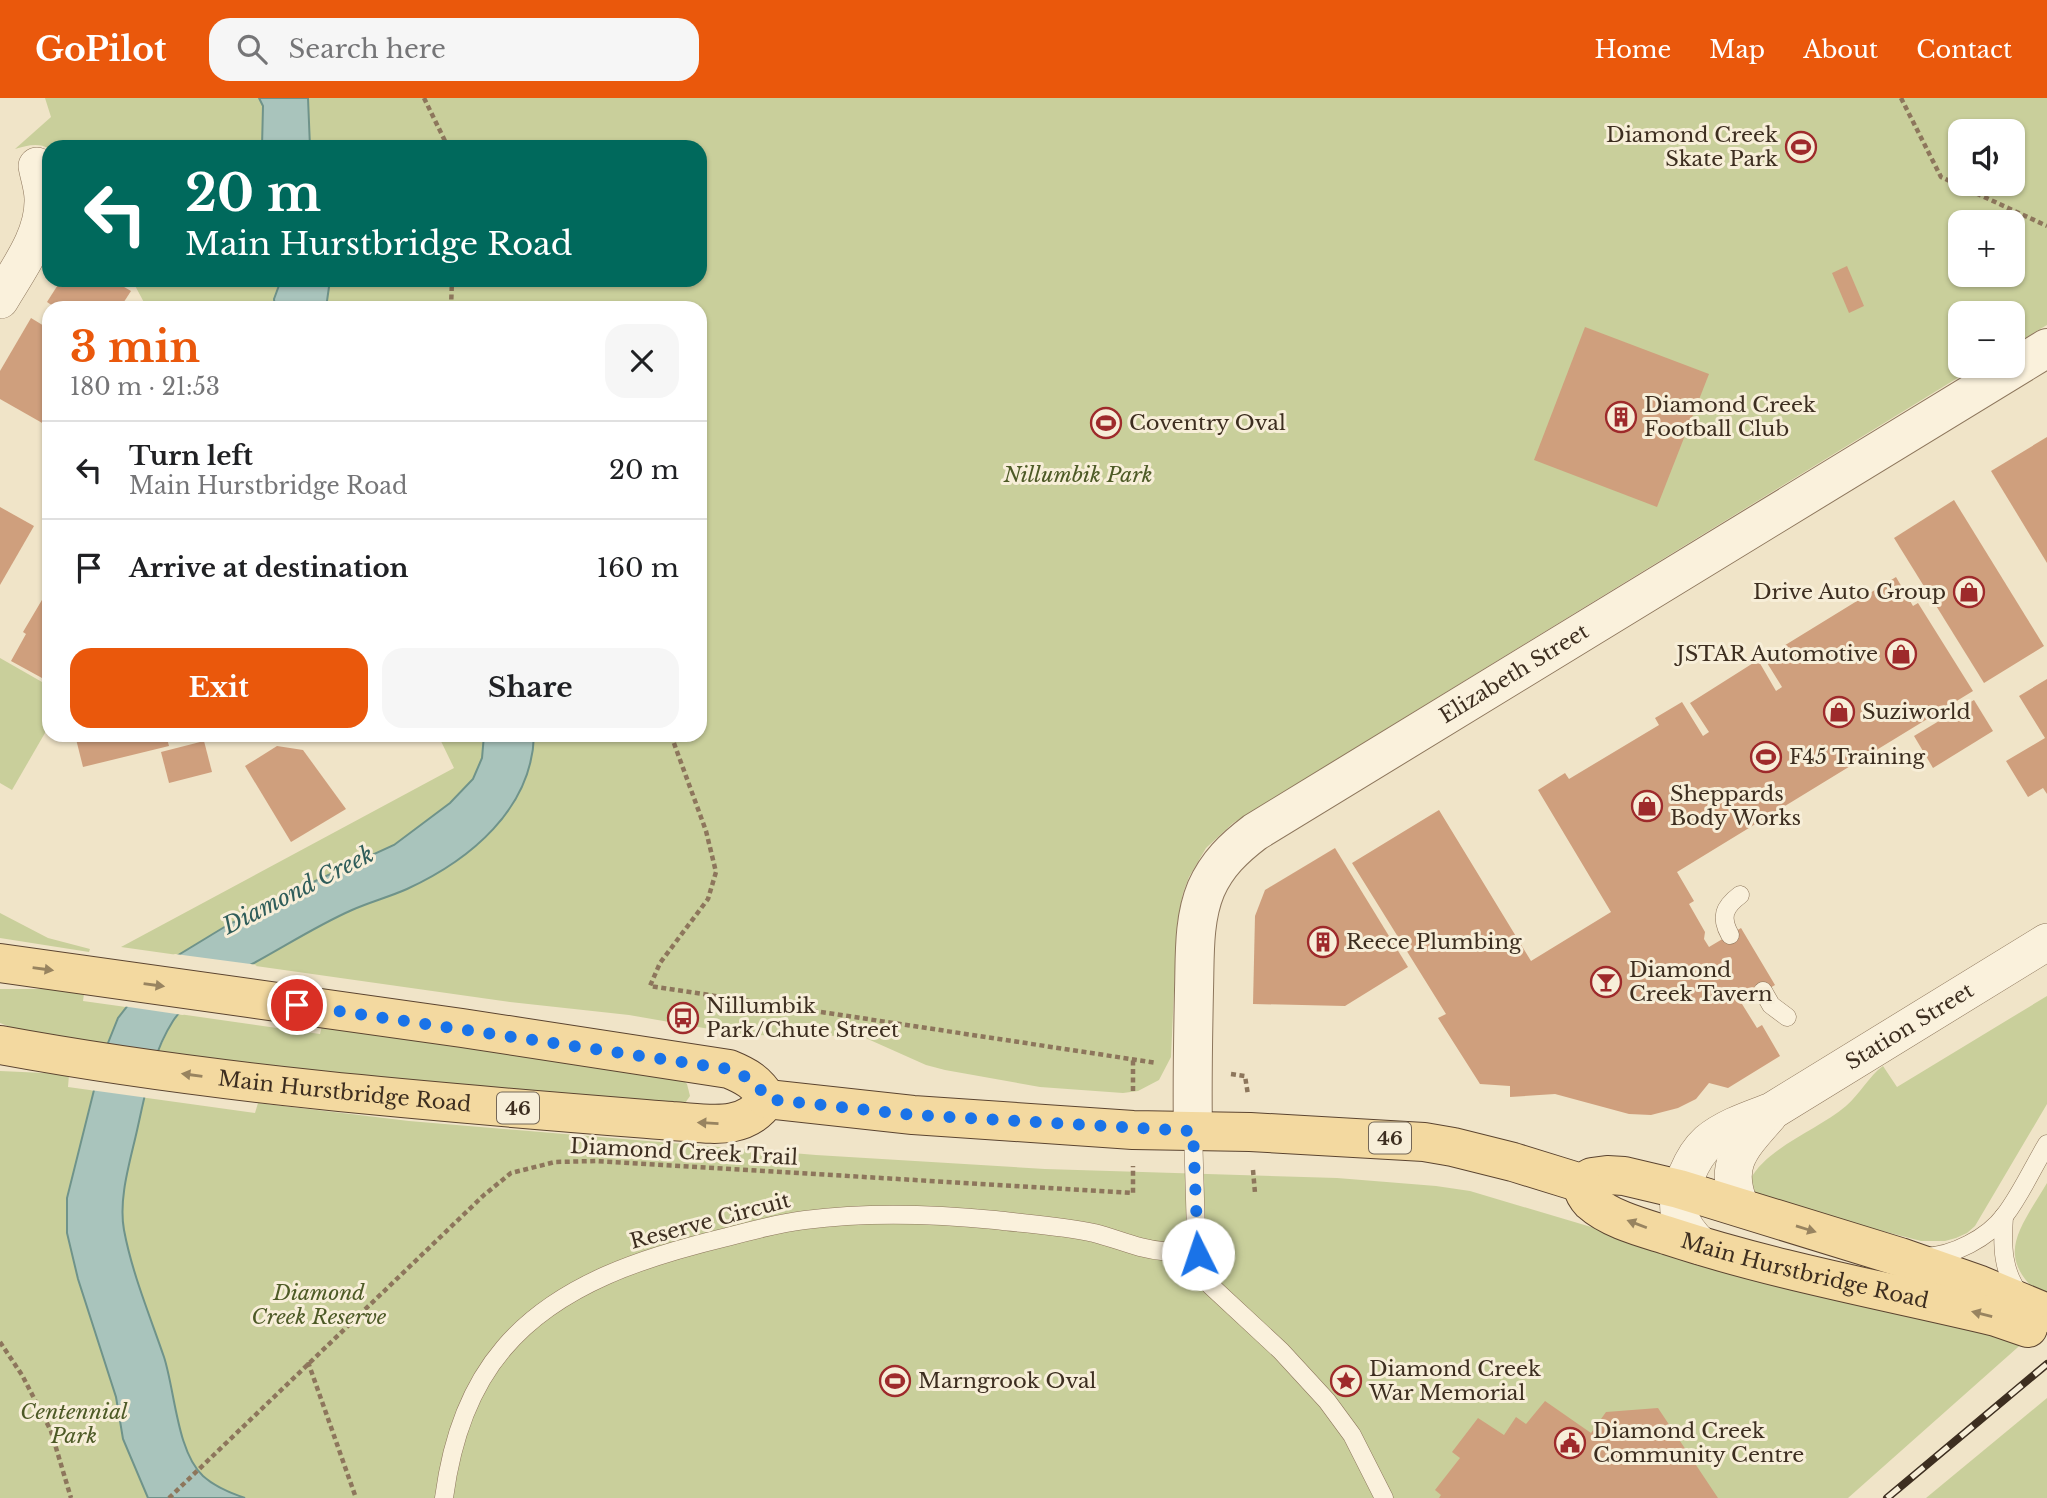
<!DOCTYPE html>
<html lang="en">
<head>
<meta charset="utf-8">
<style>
	:root { --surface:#fff; --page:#f6f6f6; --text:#202124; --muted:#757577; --line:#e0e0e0; --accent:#ea580c }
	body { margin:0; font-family:"Libre Baskerville",serif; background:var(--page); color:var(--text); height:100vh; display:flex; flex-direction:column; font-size:26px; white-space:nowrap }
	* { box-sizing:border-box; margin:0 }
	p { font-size:23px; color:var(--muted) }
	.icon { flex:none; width:38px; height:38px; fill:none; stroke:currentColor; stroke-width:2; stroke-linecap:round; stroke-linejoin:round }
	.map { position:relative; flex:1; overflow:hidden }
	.details { position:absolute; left:42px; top:203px; width:665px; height:441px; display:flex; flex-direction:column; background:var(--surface); border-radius:21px; box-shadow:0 2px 5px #0004 }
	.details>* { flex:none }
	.top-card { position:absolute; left:42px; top:42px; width:665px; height:147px; border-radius:21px; box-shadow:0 2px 5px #0004; background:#00695c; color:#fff; overflow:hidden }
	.buttons { position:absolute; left:1948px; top:21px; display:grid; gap:14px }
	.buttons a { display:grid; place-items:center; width:77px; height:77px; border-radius:14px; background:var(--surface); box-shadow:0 2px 5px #0004; font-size:35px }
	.pin { position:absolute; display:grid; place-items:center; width:60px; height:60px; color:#fff; margin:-30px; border:4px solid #fff; border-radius:50%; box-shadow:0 2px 7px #0007 }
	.me { position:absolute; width:77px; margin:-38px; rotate:356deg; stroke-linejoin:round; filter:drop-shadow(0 0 5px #0008) }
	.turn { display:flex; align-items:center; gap:24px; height:147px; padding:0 28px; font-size:32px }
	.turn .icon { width:91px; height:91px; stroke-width:2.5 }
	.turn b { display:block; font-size:49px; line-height:60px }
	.round { display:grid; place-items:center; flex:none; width:74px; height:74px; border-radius:21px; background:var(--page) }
	.headline { display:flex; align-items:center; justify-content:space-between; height:119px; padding:0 28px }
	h1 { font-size:42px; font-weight:700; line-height:52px; color:var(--accent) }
	.cta { display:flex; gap:14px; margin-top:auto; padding:14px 28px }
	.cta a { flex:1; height:80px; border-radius:21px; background:var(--accent); color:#fff; font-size:28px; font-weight:700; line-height:80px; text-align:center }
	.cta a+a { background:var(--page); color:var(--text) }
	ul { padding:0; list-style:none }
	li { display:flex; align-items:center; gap:21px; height:98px; padding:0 28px; border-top:2px solid var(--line) }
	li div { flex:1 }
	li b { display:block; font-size:26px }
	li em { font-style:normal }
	header { display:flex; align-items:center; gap:42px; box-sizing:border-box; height:98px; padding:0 35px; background:var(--accent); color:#fff }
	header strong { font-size:33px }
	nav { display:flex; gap:38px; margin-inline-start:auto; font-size:24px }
	.search { width:490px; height:63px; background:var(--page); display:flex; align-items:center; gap:18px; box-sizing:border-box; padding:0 24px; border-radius:21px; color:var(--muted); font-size:26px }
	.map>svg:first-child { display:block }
	.green { fill:#c9cf9b; fill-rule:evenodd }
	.water { fill:#a9c4bc; stroke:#6f938a; stroke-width:2 }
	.pier { fill:#f0e4c8 }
	.building { fill:#cf9f7d }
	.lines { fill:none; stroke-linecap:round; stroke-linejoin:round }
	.service-casing { stroke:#8d765c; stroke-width:19 }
	.minor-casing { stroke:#8d765c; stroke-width:38 }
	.tertiary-casing { stroke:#8d765c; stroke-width:40 }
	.primary-casing { stroke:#5b4430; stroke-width:40 }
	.path { stroke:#8d765c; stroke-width:4.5; stroke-dasharray:5 3.5; stroke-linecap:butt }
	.service { stroke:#faf1dc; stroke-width:18 }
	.minor { stroke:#faf1dc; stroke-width:37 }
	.tertiary { stroke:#faf1dc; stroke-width:38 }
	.primary { stroke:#f3d9a0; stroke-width:38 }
	.rail-casing { stroke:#3d2e20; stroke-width:8 }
	.rail { stroke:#f7eed8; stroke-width:5; stroke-dasharray:16; stroke-linecap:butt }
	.oneway { fill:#988460 }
	.route { stroke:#1a73e8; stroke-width:12; stroke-dasharray:0 21.6 }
	.labels { text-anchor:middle; stroke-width:6; stroke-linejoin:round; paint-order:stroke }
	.shield { fill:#f7eed8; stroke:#756857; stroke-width:2 }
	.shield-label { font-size:19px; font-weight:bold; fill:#3d2e20 }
	.poi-label { font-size:21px; fill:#3d2e20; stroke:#f7eed8; text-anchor:start }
	.park-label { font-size:21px; font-style:italic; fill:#4d5a26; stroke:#f7eed8 }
	.street-label { font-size:21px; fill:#3d2e20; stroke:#f7eed8 }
	.water-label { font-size:23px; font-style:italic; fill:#2f5d5a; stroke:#f7eed8 }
</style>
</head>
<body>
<header>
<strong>GoPilot</strong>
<div class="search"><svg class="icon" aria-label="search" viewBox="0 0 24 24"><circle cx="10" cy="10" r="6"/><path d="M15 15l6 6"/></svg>Search here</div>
<nav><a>Home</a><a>Map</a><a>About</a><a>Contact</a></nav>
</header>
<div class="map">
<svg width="2047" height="1400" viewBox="0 0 2047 1400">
	<rect width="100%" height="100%" fill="#f0e4c8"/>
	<g class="green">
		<path d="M45,0H2047V227L2013,247L2012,215H1960V268H1977L1233,725L1206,750L1189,779L1183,795L1177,826L1171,959L1159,982L1138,993L1123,995L1040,989L945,972L926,967L861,938L744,937L629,917L510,904L121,849L454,670L438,637H700V210H147L132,182H700V49H49V51C38,44 27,48 15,51L51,19ZM1960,33H2012V86H1960ZM1960,124H2012V177H1960Z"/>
		<path d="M0,560L49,588V628L12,692L0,685Z"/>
		<path d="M0,815L48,840L90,851L89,854L0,840Z"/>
		<path d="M0,891H45L84,896L83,903L126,909L118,920L106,949L38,940L0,925Z"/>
		<path d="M2047,898V1006L1975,1128L1967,1135L1956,1140L1945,1143H1921L1763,1102L1753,1093L1750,1082C1767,1049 1818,1032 1846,1008C1860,996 1869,978 1883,968L1897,989Z"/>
		<path d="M179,916L320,936L322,928L683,982L687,986L690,998L683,1008L675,1010L157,956L173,922Z"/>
		<path d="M0,973L67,976L69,977L68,989L255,1015L258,1005L409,1023L816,1057L1045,1071L1337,1080L1436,1088L1470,1093L1608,1134L2026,1242L1848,1400H0Z"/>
		<path d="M2047,1085V1202C1992,1160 2018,1134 2047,1085Z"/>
		<path d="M2047,1300V1400H1926Z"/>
	</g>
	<g class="water">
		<path d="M259,0H308L310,49H262L263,8Z"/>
		<path d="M281,182H330L326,210H275L274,201Z"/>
		<path d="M484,637H534C532,711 470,762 407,791C389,799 370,804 352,812C318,827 287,847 254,865C232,876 186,902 173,923C153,954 146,992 138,1028C131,1061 118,1099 124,1132C132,1175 150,1218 164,1259C175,1293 177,1354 203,1378C214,1388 230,1395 245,1400H148L123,1341L116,1299L78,1181L67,1135V1100L102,960L118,920L157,870L226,828L287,796L394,747L450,705L473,681L482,660Z"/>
	</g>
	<g class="pier">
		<path d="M175,856L257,867L227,882L204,898L183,917L122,908L135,887L155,867Z"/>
		<path d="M99,959L155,969L148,1000L90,992Z"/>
	</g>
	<g class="building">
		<path d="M1847,168L1864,208L1849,215L1832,175Z"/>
		<path d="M61,182H112L131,193L120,210H56L47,204Z"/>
		<path d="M31,220L49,231V316L44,326L0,301V273Z"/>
		<path d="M1585,229L1709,276L1657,409L1534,362Z"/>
		<path d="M2047,339V465L1991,373Z"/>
		<path d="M1954,402L2044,548L1984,585L1894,440Z"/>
		<path d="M0,409L34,428L0,487Z"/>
		<path d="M1896,479L1913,508L1918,505L1973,593L1677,774L1694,803L1689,806L1705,834L1704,841L1709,849L1741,830L1775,887L1742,906L1757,930L1762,927L1780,958L1728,990L1709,985L1696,1001L1678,1010L1651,1017L1629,1016L1555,996L1510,999V988L1480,986L1438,920L1446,916L1352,765L1439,712L1531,863L1611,814L1538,692L1565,675L1569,681L1659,627L1655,620L1682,604L1703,638L1709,634L1690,605L1758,562L1776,593L1782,589L1764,560Z"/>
		<path d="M49,490V568L42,580L11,563L26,536L23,534Z"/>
		<path d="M2047,581V696L2043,690L2028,699L2006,663L2045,640L2019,598Z"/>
		<path d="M1974,602L1993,633L1933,670L1914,638Z"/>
		<path d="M75,637H166L169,648L83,669Z"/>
		<path d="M204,643L212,674L169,685L161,654Z"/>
		<path d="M277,648L303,652L346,711L291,744L245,668Z"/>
		<path d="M1335,750L1408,869L1345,908L1253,906L1255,818L1265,792Z"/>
		<path d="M1545,1303L1591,1335L1606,1314L1658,1310L1718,1400H1439L1441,1397L1435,1392L1460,1360L1452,1354L1478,1320L1504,1337L1516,1319L1526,1326Z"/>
	</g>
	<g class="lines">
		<g class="service-casing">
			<g id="service">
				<path d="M1730,837C1720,819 1724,809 1740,797"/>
				<path d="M1763,893L1771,907L1787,919"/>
				<path d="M1193,1033L1196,1135L1202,1173L1211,1188L1281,1253L1327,1303L1352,1337L1384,1400"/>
				<path d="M2004,1118C2002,1148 2002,1174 2021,1198"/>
				<path d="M1924,1159C1953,1158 1988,1140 2005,1117C2021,1096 2033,1069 2047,1046"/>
				<path d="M444,1400C451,1346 468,1292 504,1250C559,1185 648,1158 727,1139C753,1132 779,1125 805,1122C867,1114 933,1116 995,1122C1028,1126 1062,1128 1094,1135C1110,1139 1125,1145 1140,1149C1159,1154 1178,1155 1198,1155"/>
			</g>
		</g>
		<g class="minor-casing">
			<g id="minor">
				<path d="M0,202C18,171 44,138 43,101C43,90 39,79 37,68"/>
				<path d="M1741,1110C1721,1067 1742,1048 1769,1017"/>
				<path id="s1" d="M1701,1148C1677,1126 1672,1106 1687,1076C1692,1064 1698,1053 1708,1044C1726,1029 1751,1021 1772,1013L2047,844"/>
			</g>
		</g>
		<g class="tertiary-casing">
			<g id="tertiary">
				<path id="s2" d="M1193,1033C1192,986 1193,939 1194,892C1195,859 1193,822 1206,791C1217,766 1234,750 1255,734L2047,250"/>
			</g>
		</g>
		<g class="primary-casing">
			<g id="primary">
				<path d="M0,865L462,930L729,971C746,978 757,984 767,1001"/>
				<path id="s3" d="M0,947C222,988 447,1005 672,1023C707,1025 745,1035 767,1001"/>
				<path d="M767,1001L913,1017L1133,1032L1250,1034L1424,1044L1453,1049L1513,1064L1581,1085L1592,1079L1607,1077L1624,1078L1679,1091L1900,1159L1980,1187L2047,1215"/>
				<path id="s4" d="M1581,1085C1583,1093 1585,1098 1591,1104C1611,1122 1644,1130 1669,1138C1776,1173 1887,1193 1996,1219L2028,1230"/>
			</g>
		</g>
		<g class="path">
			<path d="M424,0L448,49"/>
			<path d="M1901,0L1941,79L2047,128"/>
			<path d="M451,210L452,182"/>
			<path d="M671,637L706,733L716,774L708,801L660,865L650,888L1157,965"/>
			<path d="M1231,976L1245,978L1248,997"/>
			<path d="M1133,993V962"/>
			<path d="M1253,1072L1255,1095"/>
			<path d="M0,1244L22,1277L51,1333L71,1400"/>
			<path d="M308,1264L356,1400"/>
			<path d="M169,1400L484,1097L511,1075L555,1064L596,1063L1133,1095V1068"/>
		</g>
		<use href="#service" class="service"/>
		<use href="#minor" class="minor"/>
		<use href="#tertiary" class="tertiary"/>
		<use href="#primary" class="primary"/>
		<g class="rail-casing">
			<path id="rail" d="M1887,1400L2047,1266"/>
		</g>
		<use href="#rail" class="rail"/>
	</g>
	<defs><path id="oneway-solid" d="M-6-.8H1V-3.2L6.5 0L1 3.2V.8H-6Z" transform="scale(1.75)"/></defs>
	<g class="oneway">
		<use href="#oneway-solid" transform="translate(43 871) rotate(8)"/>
		<use href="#oneway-solid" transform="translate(154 887) rotate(8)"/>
		<use href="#oneway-solid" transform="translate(192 977) rotate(-172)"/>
		<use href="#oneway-solid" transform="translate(708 1025) rotate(-177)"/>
		<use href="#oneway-solid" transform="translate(1637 1126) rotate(-159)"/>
		<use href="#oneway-solid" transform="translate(1806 1131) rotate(17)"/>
		<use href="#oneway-solid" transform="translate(1982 1216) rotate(-166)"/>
	</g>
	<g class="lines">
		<path class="route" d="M297,907L729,971C746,978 757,984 767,1001L913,1017L1193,1033L1198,1156"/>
	</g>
	<defs>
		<g id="stadium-ring" transform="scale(1.575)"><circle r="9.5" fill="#f7eed8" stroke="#9e2a2b" stroke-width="1.5"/><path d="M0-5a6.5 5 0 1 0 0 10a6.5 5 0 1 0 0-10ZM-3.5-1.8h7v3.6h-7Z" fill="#9e2a2b"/></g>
		<g id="building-ring" transform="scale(1.575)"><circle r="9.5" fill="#f7eed8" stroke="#9e2a2b" stroke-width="1.5"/><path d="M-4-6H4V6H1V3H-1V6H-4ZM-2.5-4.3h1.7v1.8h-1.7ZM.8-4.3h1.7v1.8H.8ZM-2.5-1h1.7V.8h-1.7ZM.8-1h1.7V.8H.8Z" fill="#9e2a2b"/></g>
		<g id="shop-ring" transform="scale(1.575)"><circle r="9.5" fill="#f7eed8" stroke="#9e2a2b" stroke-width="1.5"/><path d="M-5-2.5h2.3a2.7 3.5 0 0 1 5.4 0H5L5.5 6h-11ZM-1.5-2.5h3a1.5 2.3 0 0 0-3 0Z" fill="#9e2a2b"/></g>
		<g id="bar-ring" transform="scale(1.575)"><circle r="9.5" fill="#f7eed8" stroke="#9e2a2b" stroke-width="1.5"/><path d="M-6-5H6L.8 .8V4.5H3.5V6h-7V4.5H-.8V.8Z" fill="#9e2a2b"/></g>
		<g id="bus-ring" transform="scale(1.575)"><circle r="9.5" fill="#f7eed8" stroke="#9e2a2b" stroke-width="1.5"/><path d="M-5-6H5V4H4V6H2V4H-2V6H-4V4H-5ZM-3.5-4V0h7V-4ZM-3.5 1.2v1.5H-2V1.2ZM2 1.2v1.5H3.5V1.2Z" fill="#9e2a2b"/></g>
		<g id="sight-ring" transform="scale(1.575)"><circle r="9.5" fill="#f7eed8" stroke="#9e2a2b" stroke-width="1.5"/><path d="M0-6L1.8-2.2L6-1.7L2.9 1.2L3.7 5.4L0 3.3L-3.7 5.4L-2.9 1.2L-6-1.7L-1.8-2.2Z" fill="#9e2a2b"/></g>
		<g id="civic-ring" transform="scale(1.575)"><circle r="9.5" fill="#f7eed8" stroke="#9e2a2b" stroke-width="1.5"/><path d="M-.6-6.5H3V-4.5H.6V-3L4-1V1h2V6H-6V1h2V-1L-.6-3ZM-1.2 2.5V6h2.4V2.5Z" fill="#9e2a2b"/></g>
	</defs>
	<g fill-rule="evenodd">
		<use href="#stadium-ring" x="1801" y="49"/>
		<use href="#building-ring" x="1621" y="319"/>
		<use href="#stadium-ring" x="1106" y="325"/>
		<use href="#shop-ring" x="1969" y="494"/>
		<use href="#shop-ring" x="1901" y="556"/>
		<use href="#shop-ring" x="1839" y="614"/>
		<use href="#stadium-ring" x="1766" y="659"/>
		<use href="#shop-ring" x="1647" y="708"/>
		<use href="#building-ring" x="1323" y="844"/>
		<use href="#bar-ring" x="1606" y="884"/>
		<use href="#bus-ring" x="683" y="920"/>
		<use href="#stadium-ring" x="895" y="1283"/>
		<use href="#sight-ring" x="1346" y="1283"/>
		<use href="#civic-ring" x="1570" y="1345"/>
	</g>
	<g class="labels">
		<g class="shield">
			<rect x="497" y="994.5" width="42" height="31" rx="5"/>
			<rect x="1369" y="1024.5" width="42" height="31" rx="5"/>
		</g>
		<g class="shield-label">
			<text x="518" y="1017">46</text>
			<text x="1390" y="1047">46</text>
		</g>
		<g class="poi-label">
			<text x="1778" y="44" text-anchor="end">Diamond Creek<tspan x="1778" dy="24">Skate Park</tspan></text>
			<text x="1644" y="314">Diamond Creek<tspan x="1644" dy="24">Football Club</tspan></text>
			<text x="1129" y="332">Coventry Oval</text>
			<text x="1946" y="501" text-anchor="end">Drive Auto Group</text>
			<text x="1878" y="563" text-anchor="end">JSTAR Automotive</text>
			<text x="1862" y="621">Suziworld</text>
			<text x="1789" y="666">F45 Training</text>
			<text x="1670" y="703">Sheppards<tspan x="1670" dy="24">Body Works</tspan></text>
			<text x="1346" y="851">Reece Plumbing</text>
			<text x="1629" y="879">Diamond<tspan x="1629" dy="24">Creek Tavern</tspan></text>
			<text x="706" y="915">Nillumbik<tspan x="706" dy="24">Park/Chute Street</tspan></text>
			<text x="1369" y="1278">Diamond Creek<tspan x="1369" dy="24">War Memorial</tspan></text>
			<text x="918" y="1290">Marngrook Oval</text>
			<text x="1593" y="1340">Diamond Creek<tspan x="1593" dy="24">Community Centre</tspan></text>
		</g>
		<g class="park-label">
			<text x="1078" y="384">Nillumbik Park</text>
			<text x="319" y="1202">Diamond<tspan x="319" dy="24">Creek Reserve</tspan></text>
			<text x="74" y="1321">Centennial<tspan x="74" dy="24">Park</tspan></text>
		</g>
		<g class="street-label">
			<text dy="7" stroke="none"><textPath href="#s2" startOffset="623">Elizabeth Street</textPath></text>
			<text dy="7" stroke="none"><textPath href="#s1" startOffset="352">Station Street</textPath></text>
			<text dy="7" stroke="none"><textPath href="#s3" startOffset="348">Main Hurstbridge Road</textPath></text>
			<text transform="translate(684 1054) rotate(3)" y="7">Diamond Creek Trail</text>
			<text transform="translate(710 1123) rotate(-15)" y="7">Reserve Circuit</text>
			<text dy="7" stroke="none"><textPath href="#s4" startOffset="248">Main Hurstbridge Road</textPath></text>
		</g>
		<g class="water-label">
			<text transform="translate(298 792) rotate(-27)" y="8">Diamond Creek</text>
		</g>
	</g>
</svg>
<div class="buttons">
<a><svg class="icon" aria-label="sound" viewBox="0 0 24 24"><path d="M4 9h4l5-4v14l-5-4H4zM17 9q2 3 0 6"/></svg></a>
<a>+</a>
<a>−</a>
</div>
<div class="pin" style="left:297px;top:907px;background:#d93025"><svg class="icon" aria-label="arrive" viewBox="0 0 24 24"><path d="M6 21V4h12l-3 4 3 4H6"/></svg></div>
<svg class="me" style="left:1198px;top:1156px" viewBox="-20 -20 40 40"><circle r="19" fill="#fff"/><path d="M0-13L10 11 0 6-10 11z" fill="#1a73e8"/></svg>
<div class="top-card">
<div class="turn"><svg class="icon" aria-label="left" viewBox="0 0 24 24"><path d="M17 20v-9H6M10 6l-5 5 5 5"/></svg><div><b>20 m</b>Main Hurstbridge Road</div></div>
</div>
<section class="details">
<div class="headline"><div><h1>3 min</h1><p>180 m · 21:53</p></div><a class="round"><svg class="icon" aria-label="close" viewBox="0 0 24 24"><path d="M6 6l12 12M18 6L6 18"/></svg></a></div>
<ul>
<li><svg class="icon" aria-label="left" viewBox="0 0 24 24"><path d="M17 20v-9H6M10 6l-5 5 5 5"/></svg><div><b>Turn left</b><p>Main Hurstbridge Road</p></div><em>20 m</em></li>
<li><svg class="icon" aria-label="arrive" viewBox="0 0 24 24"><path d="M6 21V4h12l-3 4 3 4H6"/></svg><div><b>Arrive at destination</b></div><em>160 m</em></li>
</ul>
<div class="cta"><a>Exit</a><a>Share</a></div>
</section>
</div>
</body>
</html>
